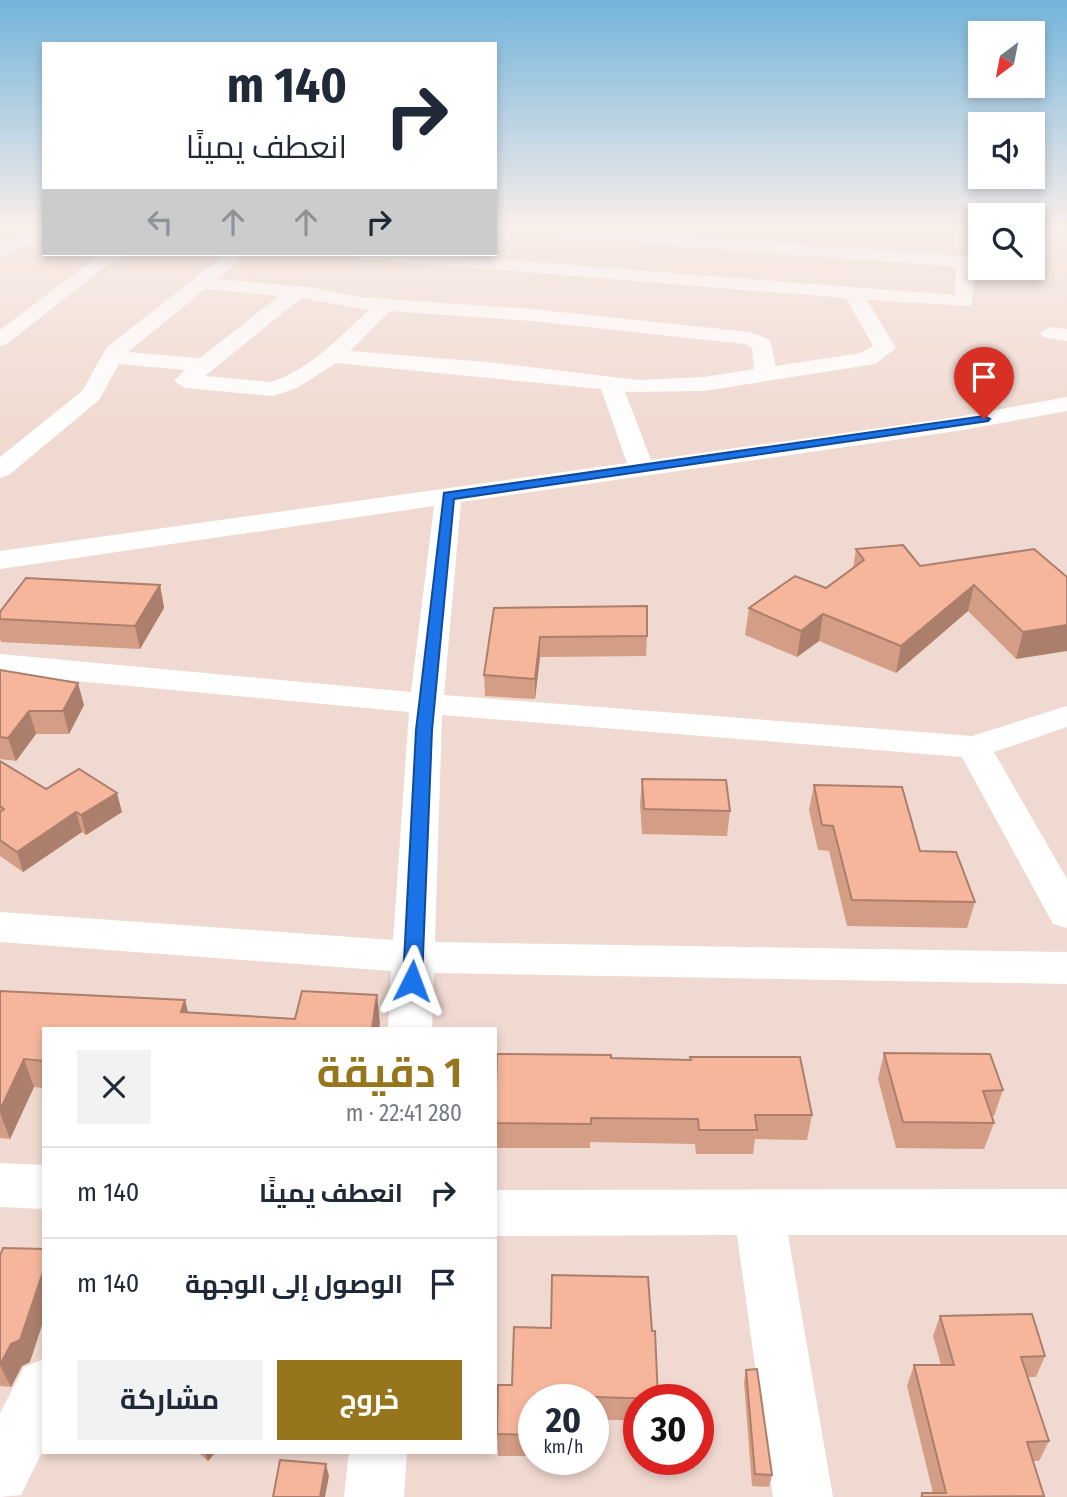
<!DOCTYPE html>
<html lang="ar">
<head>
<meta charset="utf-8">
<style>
	:root { --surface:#fff; --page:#f2f2f3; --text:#1f2937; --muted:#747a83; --line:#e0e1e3; --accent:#96751d }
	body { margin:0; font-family:"Fira Sans Condensed",Cairo,sans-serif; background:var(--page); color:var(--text); direction:rtl; height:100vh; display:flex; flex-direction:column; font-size:26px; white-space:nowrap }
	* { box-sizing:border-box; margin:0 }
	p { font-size:23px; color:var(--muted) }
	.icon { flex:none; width:38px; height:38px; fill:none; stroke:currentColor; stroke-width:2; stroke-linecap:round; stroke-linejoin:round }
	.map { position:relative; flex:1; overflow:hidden; direction:ltr }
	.sheet { position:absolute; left:42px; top:1027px; width:455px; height:427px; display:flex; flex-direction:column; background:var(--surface); border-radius:0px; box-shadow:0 4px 10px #0003; direction:rtl }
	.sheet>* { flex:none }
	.top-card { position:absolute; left:42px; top:42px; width:455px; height:214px; border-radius:0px; box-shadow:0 4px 10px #0003; direction:rtl; background:#fff; color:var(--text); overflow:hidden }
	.needle { width:46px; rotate:212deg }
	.tools { position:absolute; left:968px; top:21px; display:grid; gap:14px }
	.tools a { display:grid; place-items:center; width:77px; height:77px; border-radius:0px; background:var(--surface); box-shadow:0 4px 10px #0003; font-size:35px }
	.speed { position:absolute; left:518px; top:1384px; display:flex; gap:14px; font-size:35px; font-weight:700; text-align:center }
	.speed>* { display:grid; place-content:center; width:91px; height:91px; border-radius:50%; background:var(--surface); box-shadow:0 4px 10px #0003; line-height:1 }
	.speed small { font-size:18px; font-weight:400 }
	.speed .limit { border:10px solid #d22; background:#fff; color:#111 }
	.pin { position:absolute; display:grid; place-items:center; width:60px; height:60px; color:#fff; margin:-72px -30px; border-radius:50% 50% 50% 0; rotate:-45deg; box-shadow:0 0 7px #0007 }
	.pin .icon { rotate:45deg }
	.me { position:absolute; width:77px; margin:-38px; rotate:3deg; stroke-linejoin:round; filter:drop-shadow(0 0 5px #0008) }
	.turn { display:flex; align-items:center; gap:24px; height:147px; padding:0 35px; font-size:32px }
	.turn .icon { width:91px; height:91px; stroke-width:2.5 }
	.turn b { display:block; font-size:49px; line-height:60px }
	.lanes { display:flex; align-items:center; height:66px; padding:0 35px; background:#0003; justify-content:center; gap:35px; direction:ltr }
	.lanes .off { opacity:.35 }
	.round { display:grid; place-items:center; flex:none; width:74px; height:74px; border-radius:0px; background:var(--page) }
	.summary { display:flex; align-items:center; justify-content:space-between; height:119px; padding:0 35px }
	h1 { font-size:42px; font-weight:700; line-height:52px; color:var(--accent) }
	.action { display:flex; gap:14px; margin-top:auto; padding:14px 35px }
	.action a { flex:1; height:80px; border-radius:0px; background:var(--accent); color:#fff; font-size:28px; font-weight:700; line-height:80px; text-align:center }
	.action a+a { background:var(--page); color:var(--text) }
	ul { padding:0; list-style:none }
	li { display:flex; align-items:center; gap:21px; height:91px; padding:0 35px; border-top:2px solid var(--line) }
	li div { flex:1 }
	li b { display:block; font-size:26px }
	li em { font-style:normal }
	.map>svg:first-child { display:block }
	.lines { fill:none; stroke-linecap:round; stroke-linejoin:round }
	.street { fill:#fff; fill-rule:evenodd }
	.wall { fill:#d49d86 }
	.shaded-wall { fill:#ac7f6d }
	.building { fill:#f6b69c; stroke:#ac7f6d; stroke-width:2 }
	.route { fill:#1a73e8; stroke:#114b97; stroke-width:2 }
</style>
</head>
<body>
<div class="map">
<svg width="1067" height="1497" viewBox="0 0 1067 1497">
	<rect width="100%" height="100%" fill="#f0d9d0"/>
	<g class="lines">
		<g class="street">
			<path d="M495,223L962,256L980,245L971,306L867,300L896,348L875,364L704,391L625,392L651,460L957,417L1067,397V411L957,431L461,502L444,695L972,736L1067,706V727L994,752L1067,879V928L1053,924L962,757L442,715L435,942L1067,952V984L434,973L432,1029H388L391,971L0,942V912L393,940L409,712L0,674V654L411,692L434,506L0,569V551L627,463L601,389L336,363L297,388L273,396L185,388L174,381L185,370L119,364L99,400L9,475L0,478V457L82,391L107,347L226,254H246L218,279L309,287L360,297L532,309L750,332L770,340L776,366L861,353L873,346L846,298L363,259L354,254H429L955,295L956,267L495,231ZM205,289L279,296L200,358L128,352ZM301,298L369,310C339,337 311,369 271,382L205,376ZM390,311L532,321L745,344L752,348L754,369L704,377L639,380L487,362L350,351Z"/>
			<path d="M44,227V239L0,256V244Z"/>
			<path d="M101,254H121L7,344L0,346V330Z"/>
			<path d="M1050,327L1067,329V341L1043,337L1040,333Z"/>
			<path d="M0,1163L44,1165V1209L0,1207Z"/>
			<path d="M1067,1189V1235H788L833,1497H773L737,1235L495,1236V1190Z"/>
			<path d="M44,1359V1448L21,1495L0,1497V1413L24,1367Z"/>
			<path d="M349,1452H407L404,1497H344Z"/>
		</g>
	</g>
	<g class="wall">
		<path d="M856,549L920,566L1067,577L1016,659L968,611L896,673L819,641L797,657L745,635L749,608L826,588L853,568Z"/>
		<path d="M160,585L164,608L140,649L1,642L0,638V612Z"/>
		<path d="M494,608L647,636L646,656L540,657L535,699L485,696L484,675Z"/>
		<path d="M0,670L84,705L69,734H36L16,761L0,759Z"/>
		<path d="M0,761L46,789L122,812L86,835L82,832L23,872L0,856Z"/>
		<path d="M642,779L730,811L727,836L642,834L640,804Z"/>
		<path d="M814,785L920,851L975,902L967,928L847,926L829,851L818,850L809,810Z"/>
		<path d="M0,991L185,1000L188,1013L380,1023L44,1029V1088L34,1087L10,1139L0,1138Z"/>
		<path d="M884,1053L1003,1090L994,1116H991L994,1123L984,1149L896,1148L878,1079Z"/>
		<path d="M611,1058L812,1115L807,1140L755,1139L753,1154H696L695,1144L590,1142V1148H495V1094Z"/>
		<path d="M0,1256L30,1362L22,1366L11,1387L0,1386Z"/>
		<path d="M940,1316L1045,1356L1036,1377H1028L1049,1441L1039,1461H1033L1044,1496L1043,1497H920L922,1493H933L907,1386L914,1365H941L933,1336Z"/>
		<path d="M652,1331L658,1400H639V1421L593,1419V1400H534V1456H498L497,1434L512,1385Z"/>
		<path d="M746,1370L772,1475L769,1487L752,1486L744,1382Z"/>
		<path d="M198,1452H216L208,1461Z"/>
	</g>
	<g class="shaded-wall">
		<path d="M160,585L164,608L140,649L135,626Z"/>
		<path d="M974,585L968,611L896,673L901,646Z"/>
		<path d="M823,614L819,641L797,657L801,631Z"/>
		<path d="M1067,625V651L1016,659L1023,632Z"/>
		<path d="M540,637V657L535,699V679Z"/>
		<path d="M78,683L84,705L69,734L63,711Z"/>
		<path d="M29,711L36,734L16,761L8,738Z"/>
		<path d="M117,793L122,812L86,835L81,815Z"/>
		<path d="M76,812L82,832L23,872L17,852Z"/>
		<path d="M377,995L380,1023L379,1029H372Z"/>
		<path d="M185,1000L192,1028L181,1012Z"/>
		<path d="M24,1059L34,1087L10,1139L0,1113V1110Z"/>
		<path d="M44,1269V1319L30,1362L22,1366L11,1387L0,1365L11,1344Z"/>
		<path d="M205,1452H216L208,1461Z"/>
		<path d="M326,1464L329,1476L325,1497H320Z"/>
	</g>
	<g class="building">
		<path d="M903,545L920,566L1034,549L1067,577V625L1023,632L974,585L901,646L823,614L801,631L749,608L795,576L826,588L864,560L856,549Z"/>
		<path d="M26,578L160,585L135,626L0,619V612Z"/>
		<path d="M647,606V636L540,637L535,679L484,675L494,608Z"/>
		<path d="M0,670L78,683L63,711H29L8,738L0,737Z"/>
		<path d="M0,761L46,789L79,769L117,793L81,815L76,812L17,852L0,840V812L4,809L0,806Z"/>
		<path d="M642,779L726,780L730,811L644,809Z"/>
		<path d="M814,785L902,787L920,851L956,852L975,902L852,900L833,826L822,825Z"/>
		<path d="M0,991L185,1000L181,1012L295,1019L302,991L377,995L372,1029H44V1061L24,1059L0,1110Z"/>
		<path d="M884,1053L990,1054L1003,1090L983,1091L994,1123L903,1122Z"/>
		<path d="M497,1054L611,1055V1058L691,1060L690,1057H800L812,1115H755L757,1130H699L698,1119L591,1118V1124L495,1123Z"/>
		<path d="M3,1248L44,1249V1269L20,1340L11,1344L0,1365V1256Z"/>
		<path d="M552,1275L648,1277L652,1331H655L658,1399L535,1395V1400H534V1435L497,1434L498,1385H512L514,1327L551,1328Z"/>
		<path d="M1032,1314L1045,1356L1021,1357L1049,1441L1027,1442L1044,1496L922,1497V1493H946L914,1365H954L940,1316Z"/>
		<path d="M757,1369L772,1475L755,1474L746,1370Z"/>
		<path d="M280,1460L326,1464L320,1497H273Z"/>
	</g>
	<linearGradient id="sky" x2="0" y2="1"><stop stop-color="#73b4db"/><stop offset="0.52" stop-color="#f8eeea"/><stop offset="1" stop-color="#f8eeea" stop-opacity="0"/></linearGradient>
	<rect width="1067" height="433" fill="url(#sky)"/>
	<path class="route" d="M984,416L990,419L988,421L454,499L432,730L422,981L419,986H405L403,981L416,730L444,493Z"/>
</svg>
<div class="tools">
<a><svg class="needle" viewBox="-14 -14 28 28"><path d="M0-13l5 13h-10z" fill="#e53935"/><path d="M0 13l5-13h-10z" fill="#747a83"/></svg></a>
<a><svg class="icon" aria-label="sound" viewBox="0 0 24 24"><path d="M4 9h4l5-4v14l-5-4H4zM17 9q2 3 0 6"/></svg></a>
<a><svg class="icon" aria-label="search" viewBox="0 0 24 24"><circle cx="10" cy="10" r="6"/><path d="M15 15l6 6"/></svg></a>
</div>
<div class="speed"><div>20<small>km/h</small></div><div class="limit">30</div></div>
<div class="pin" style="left:984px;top:419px;background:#d93025"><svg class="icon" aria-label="arrive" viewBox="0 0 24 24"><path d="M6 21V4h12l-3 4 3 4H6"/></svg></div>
<svg class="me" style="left:412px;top:981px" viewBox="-20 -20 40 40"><path d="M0-17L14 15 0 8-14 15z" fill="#1a73e8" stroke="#fff" stroke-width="4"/></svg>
<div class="top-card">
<div class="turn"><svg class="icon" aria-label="right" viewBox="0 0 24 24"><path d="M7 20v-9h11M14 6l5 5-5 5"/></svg><div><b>140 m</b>انعطف يمينًا</div></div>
<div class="lanes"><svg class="icon off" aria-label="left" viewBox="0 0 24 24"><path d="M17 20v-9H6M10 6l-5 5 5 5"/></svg><svg class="icon off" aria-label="ahead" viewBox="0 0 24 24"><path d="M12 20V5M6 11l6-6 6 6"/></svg><svg class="icon off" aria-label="ahead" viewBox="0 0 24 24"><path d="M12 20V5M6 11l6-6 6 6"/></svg><svg class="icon" aria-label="right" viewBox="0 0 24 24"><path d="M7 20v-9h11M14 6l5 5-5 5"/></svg></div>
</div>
<section class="sheet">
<div class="summary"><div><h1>1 دقيقة</h1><p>280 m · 22:41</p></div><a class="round"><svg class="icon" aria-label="close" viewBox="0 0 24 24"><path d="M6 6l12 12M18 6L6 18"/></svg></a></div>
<ul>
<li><svg class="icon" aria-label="right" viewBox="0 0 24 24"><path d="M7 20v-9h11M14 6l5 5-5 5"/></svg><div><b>انعطف يمينًا</b></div><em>140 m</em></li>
<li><svg class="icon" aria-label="arrive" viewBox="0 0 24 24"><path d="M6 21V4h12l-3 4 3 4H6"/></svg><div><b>الوصول إلى الوجهة</b></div><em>140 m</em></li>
</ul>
<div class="action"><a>خروج</a><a>مشاركة</a></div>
</section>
</div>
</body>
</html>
